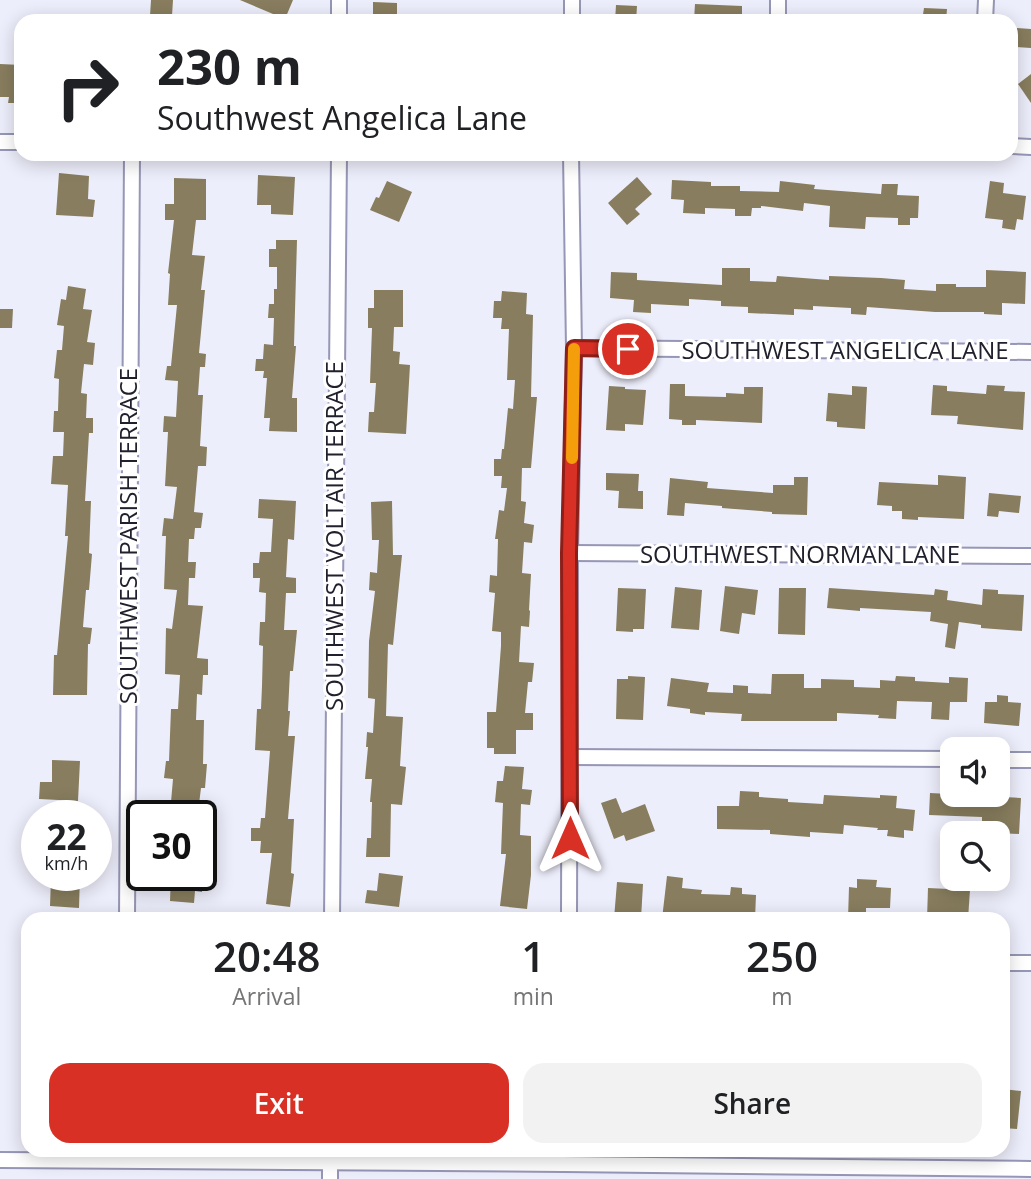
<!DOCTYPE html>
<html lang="en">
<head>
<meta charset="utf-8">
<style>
	:root { --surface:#fff; --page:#f2f2f2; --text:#202124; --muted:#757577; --accent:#d93025 }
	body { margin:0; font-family:"Open Sans",sans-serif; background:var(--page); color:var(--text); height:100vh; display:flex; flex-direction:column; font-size:26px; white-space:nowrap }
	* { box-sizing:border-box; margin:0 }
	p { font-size:23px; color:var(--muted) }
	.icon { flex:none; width:38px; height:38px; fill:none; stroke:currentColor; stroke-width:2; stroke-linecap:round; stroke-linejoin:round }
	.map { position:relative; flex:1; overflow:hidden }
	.side { position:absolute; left:21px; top:912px; width:989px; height:245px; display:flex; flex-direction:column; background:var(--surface); border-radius:21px; box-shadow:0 4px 18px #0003 }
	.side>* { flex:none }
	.banner { position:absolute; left:14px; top:14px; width:1004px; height:147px; border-radius:21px; box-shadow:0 4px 18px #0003; background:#fff; color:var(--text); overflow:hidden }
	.controls { position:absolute; left:940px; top:737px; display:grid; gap:14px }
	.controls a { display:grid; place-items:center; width:70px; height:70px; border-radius:14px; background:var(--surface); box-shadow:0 4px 18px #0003; font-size:35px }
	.speed { position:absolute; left:21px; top:800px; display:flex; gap:14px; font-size:35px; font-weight:700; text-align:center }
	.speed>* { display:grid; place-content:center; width:91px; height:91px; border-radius:50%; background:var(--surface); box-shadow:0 4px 18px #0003; line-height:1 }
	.speed small { font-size:18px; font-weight:400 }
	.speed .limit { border:4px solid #111; border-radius:10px; background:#fff; color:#111 }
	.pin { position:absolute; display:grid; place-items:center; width:60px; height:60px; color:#fff; margin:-30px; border:4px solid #fff; border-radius:50%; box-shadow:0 2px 7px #0007 }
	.me { position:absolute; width:77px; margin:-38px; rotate:0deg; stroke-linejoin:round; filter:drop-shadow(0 0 5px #0008) }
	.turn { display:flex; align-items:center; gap:24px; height:147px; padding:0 28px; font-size:32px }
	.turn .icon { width:91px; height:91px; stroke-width:2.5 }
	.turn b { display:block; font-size:49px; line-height:60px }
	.eta { display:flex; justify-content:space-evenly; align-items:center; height:119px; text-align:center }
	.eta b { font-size:42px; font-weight:600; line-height:49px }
	.button { display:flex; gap:14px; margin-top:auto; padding:14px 28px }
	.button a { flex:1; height:80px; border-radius:21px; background:var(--accent); color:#fff; font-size:28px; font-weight:600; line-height:80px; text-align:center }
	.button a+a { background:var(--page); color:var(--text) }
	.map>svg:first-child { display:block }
	.building { fill:#887d5e }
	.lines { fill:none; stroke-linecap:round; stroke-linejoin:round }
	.minor-casing { stroke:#9696b6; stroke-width:18 }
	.minor { stroke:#fff; stroke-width:14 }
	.route-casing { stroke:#8d1f18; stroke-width:18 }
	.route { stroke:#d93025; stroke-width:12 }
	.slow { stroke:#f59e0b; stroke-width:12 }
	.labels { text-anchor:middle; stroke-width:6; stroke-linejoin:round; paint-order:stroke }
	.street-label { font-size:24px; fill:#21212d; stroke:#fff }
</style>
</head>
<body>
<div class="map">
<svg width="1031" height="1179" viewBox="0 0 1031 1179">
	<rect width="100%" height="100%" fill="#edeefb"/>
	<g class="building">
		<path d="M151,0H173L172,16H150Z"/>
		<path d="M240,0H293L285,19Z"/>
		<path d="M373,2L397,3V21H373Z"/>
		<path d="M695,4L742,6V21H694Z"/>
		<path d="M616,5L637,6L636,21H615Z"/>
		<path d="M924,8L947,9L946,21H922Z"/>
		<path d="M1017,28L1031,29V48L1016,47Z"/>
		<path d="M0,64L21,65V103H8L9,97H0Z"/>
		<path d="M1031,74V103L1018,84Z"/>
		<path d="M59,173L89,176L88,199L95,200L93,217L56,215Z"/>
		<path d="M258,175L295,177L293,215L271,214V205H257Z"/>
		<path d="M637,177L652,194L635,209L640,214L627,225L608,203Z"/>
		<path d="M174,178L206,179V220H196L192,255L205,256L201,290H205L199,353L206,354L205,367H200L198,395H203L200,446L207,447L206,466H198L194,512L203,513L201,528H195L194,539H189L188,562H196L195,578H189L188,605L203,606L197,658L208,659V675H203L202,695L197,694L196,720H204L203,764H207L205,788H201L199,804L171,802L173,779L164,778L166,761H169L171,709H178L180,675L165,674L166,628L172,629L177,590L164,589L166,536H162L164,518L173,519L177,487L165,486L168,432H163L164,416L176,417L178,381L165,380L167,366H171L177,305H168L170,274L168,273L174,220H165V204H174Z"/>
		<path d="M672,180L711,182V186H740V191L779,192L780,181L815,185L814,189L881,194L882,184H898L897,195L919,196L918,218H910V225H898V218L866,217L865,229L829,227L830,206L804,203L803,211L761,206V208H752L751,216H735V209L705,208V214L683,213L684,200L671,199Z"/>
		<path d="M387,181L412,192L399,222L370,210L376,197L379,198Z"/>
		<path d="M990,181L1004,183L1003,193L1026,196L1023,220L1017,219L1015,230L1002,228L1003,220L985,218Z"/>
		<path d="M276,240H297L294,346H296L292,398H297V432L269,431L270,418H264L267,378H263L264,371H255L256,359H263L264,344L273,345L274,318H268L269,304H274V289H277V267H269V249H276Z"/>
		<path d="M722,268H750V281L776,282L777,276L829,280V276L881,278L905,280L904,289L936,291V284H956V287H986V270L1026,272L1025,304L1002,303V315L984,314V312H935L867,307L866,315L851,314V308L813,306V310L794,309V315L748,313V307L721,306V301L689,299V306L651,304V313L633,312L634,300L610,298L611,272L637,273V280L722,285Z"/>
		<path d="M68,286L86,289L83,309L92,310L87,342L95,343L93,365L84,364L81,393L87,394L86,418H93V433H89L85,501H91L89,553L92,554L89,590H86L83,627L92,628L90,644H88L87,695H53L54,655H57L68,536H65L68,485L51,484L53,456H63L64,432H53L54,411H58L59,379L54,378L57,350H62L64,326L57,325L61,299L66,300Z"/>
		<path d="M374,290H403V327H394L393,351L400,352L399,364L410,365L406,434L368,432L369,412H374L376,383H370L372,328H368V308H374Z"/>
		<path d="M502,291L527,293L526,314L533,315L531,397H537L531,468H522L521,501L526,502L524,523L534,525L532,543L524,542L522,573L531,574L529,610L530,611L529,627L521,626L519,662L534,663L532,682H528L525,713H533V730H516V754H494V748H487V712H496L501,646V632L492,631L495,593L489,592L490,575L497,576L498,539H495L499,510L504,511L507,488H501L502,476H494V459H501L502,449H504L508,408L513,409L515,380H507L509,329H501L502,318H493L494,301H501Z"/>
		<path d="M0,309H13L12,328H0Z"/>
		<path d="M670,384H685V396L726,397V393L744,394V387H763L762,423L696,420V425H682V420L669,419Z"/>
		<path d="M933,385L947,386V391L986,394L987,385L1005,386L1004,391L1025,392L1023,430L957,424L958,416L931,415Z"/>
		<path d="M609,386L625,387V389L646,390L643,425L625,424V431L606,430Z"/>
		<path d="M852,386L867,387L865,429L837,427V422L826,421L828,393L852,395Z"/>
		<path d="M606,473L639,474L638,491H643V509L618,508L619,491L606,490Z"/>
		<path d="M938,475L966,477L964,519L918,517V520L902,519V511H892V506L877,505L879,482L938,485Z"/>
		<path d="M794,477H808L807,515L772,514V512L722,508V506L685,503L684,516L667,515L670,478L708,482L707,488L773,493V485H794Z"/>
		<path d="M989,493L1021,496L1019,513L999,511L998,517L987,516Z"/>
		<path d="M259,499L296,501L294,540L288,539L286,577L296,578V593H286L284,630H297L293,671H290L288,711H290L288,736H295L288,819H294L291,873L294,874L290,907L266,904L272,853H260L261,841H251V828H260L261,818H265L270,751L255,750L257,709H261L262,686L263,646L259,645L260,622H265L266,593L259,592L260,578H253V563H259L260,552H271L273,519L258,518Z"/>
		<path d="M392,501L393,555H402L393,645L388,644L386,716L403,717L400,766L406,767L402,805L391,804L390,857H366L367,838H371L372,802H370L372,779H365L368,747H366L367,732L373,733L375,699L368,698L369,641L375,591L369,590L370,572L377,573L379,540H372L371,502Z"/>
		<path d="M725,586L758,590L755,615L742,613L739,634L720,631Z"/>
		<path d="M675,587L702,590L699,630L671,628Z"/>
		<path d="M618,588L646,589L644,629H633V632L616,631Z"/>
		<path d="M779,588H806L805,635L778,634Z"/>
		<path d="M829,588L934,595L935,589L948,591L947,600L982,605L983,589L998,590V594L1024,595L1022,631L981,628V625L959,622L955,649L945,647L948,624L930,621L931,612L860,608V611L827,608Z"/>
		<path d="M772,674H804V688H821V679L854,680V687L880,688V680L895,681L896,676L915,677V681L949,683V677L968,678L967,702H950L949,720L931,719L932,702L897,701L896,719L878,718L879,715L837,713V721H741L742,714L705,712V715L690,713V709L667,706L671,678L709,683L707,692L733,693V685L748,686V693L771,694Z"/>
		<path d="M628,676L645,677L643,720L616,719L617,679H628Z"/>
		<path d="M997,695L1008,696V702L1021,703L1019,726L984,723L985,702H997Z"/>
		<path d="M52,760L80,761L78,801L39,799L40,782H52Z"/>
		<path d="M505,766L524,767L522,789L532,790L530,805L521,804L520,835L531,836V875L527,909L500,906L506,854H501L503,803L495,802L497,781H503Z"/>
		<path d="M740,791L759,792V797L788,799V802L823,804L824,795L880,798V795L897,796L896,808L915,810L913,831L904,830V838L887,836L888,830H877L878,828L844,825L843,834L810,832V837L770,834V830L717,829V806H739Z"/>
		<path d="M930,793L1021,798L1019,834L997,833L998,827L982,826V817L929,815Z"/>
		<path d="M616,798L622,813L645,804L655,831L626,841L624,835L614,839L601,803Z"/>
		<path d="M379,873L403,876L399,907L365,903L367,890L377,891Z"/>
		<path d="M58,875H80L79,908L50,906L51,878L57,879Z"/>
		<path d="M171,875H194V878L203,879L202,892L195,891L194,903L170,901Z"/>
		<path d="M667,876L683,878L682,888L702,890L701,894L730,895L731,887L742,888V894L756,895L755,919H742V913L699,912L698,918L682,916L681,919H662Z"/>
		<path d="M857,879L877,880L876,887L891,888L890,908H866V919H848L849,887L857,888Z"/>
		<path d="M617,882L643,884L641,919H614Z"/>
		<path d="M928,888L970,890L968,919H927Z"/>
		<path d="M1003,1089L1021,1091L1017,1129L1003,1128Z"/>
	</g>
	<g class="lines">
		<g class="minor-casing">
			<g id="minor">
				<path d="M339,0V21"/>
				<path d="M572,21V0"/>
				<path d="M778,21V0"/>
				<path d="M985,21L986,0"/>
				<path d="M0,142H21"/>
				<path d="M1012,146L1031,147"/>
				<path d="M574,348L1031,352"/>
				<path d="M570,553L1031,556"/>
				<path d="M570,757L952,759"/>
				<path d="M998,760H1031"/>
				<path d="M127,919L132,154"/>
				<path d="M332,919L339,154"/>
				<path d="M569,919L570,553L574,348L571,154"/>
				<path d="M1003,963H1031"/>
				<path d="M0,1160L563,1164L1031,1169"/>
				<path d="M330,1179V1150"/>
			</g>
		</g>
		<use href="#minor" class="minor"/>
	</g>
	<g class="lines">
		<g class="route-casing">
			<path id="route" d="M570,838L569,553L574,348L628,349"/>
		</g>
		<use href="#route" class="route"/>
		<path class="slow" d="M572,458L574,349"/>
	</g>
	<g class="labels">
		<g class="street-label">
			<text x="845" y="359">SOUTHWEST ANGELICA LANE</text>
			<text transform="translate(129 536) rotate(-90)" y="8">SOUTHWEST PARISH TERRACE</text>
			<text transform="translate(335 536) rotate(-90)" y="8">SOUTHWEST VOLTAIR TERRACE</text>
			<text x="800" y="563">SOUTHWEST NORMAN LANE</text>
		</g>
	</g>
</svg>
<div class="controls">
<a><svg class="icon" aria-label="sound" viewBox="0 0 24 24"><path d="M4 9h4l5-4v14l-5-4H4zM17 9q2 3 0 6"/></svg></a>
<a><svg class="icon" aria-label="search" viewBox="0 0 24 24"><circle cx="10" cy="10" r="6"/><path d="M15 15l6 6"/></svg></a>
</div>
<div class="speed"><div>22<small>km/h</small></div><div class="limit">30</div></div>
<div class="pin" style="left:628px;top:349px;background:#d93025"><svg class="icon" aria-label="arrive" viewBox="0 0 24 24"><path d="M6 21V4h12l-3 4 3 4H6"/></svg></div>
<svg class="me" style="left:570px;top:838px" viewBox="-20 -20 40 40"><path d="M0-17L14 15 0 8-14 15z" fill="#d93025" stroke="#fff" stroke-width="4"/></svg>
<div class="banner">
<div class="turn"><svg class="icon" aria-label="right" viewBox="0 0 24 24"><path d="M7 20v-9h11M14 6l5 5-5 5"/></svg><div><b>230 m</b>Southwest Angelica Lane</div></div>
</div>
<section class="side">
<div class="eta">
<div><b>20:48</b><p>Arrival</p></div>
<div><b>1</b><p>min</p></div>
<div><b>250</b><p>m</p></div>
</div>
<div class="button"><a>Exit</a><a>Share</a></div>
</section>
</div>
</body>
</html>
